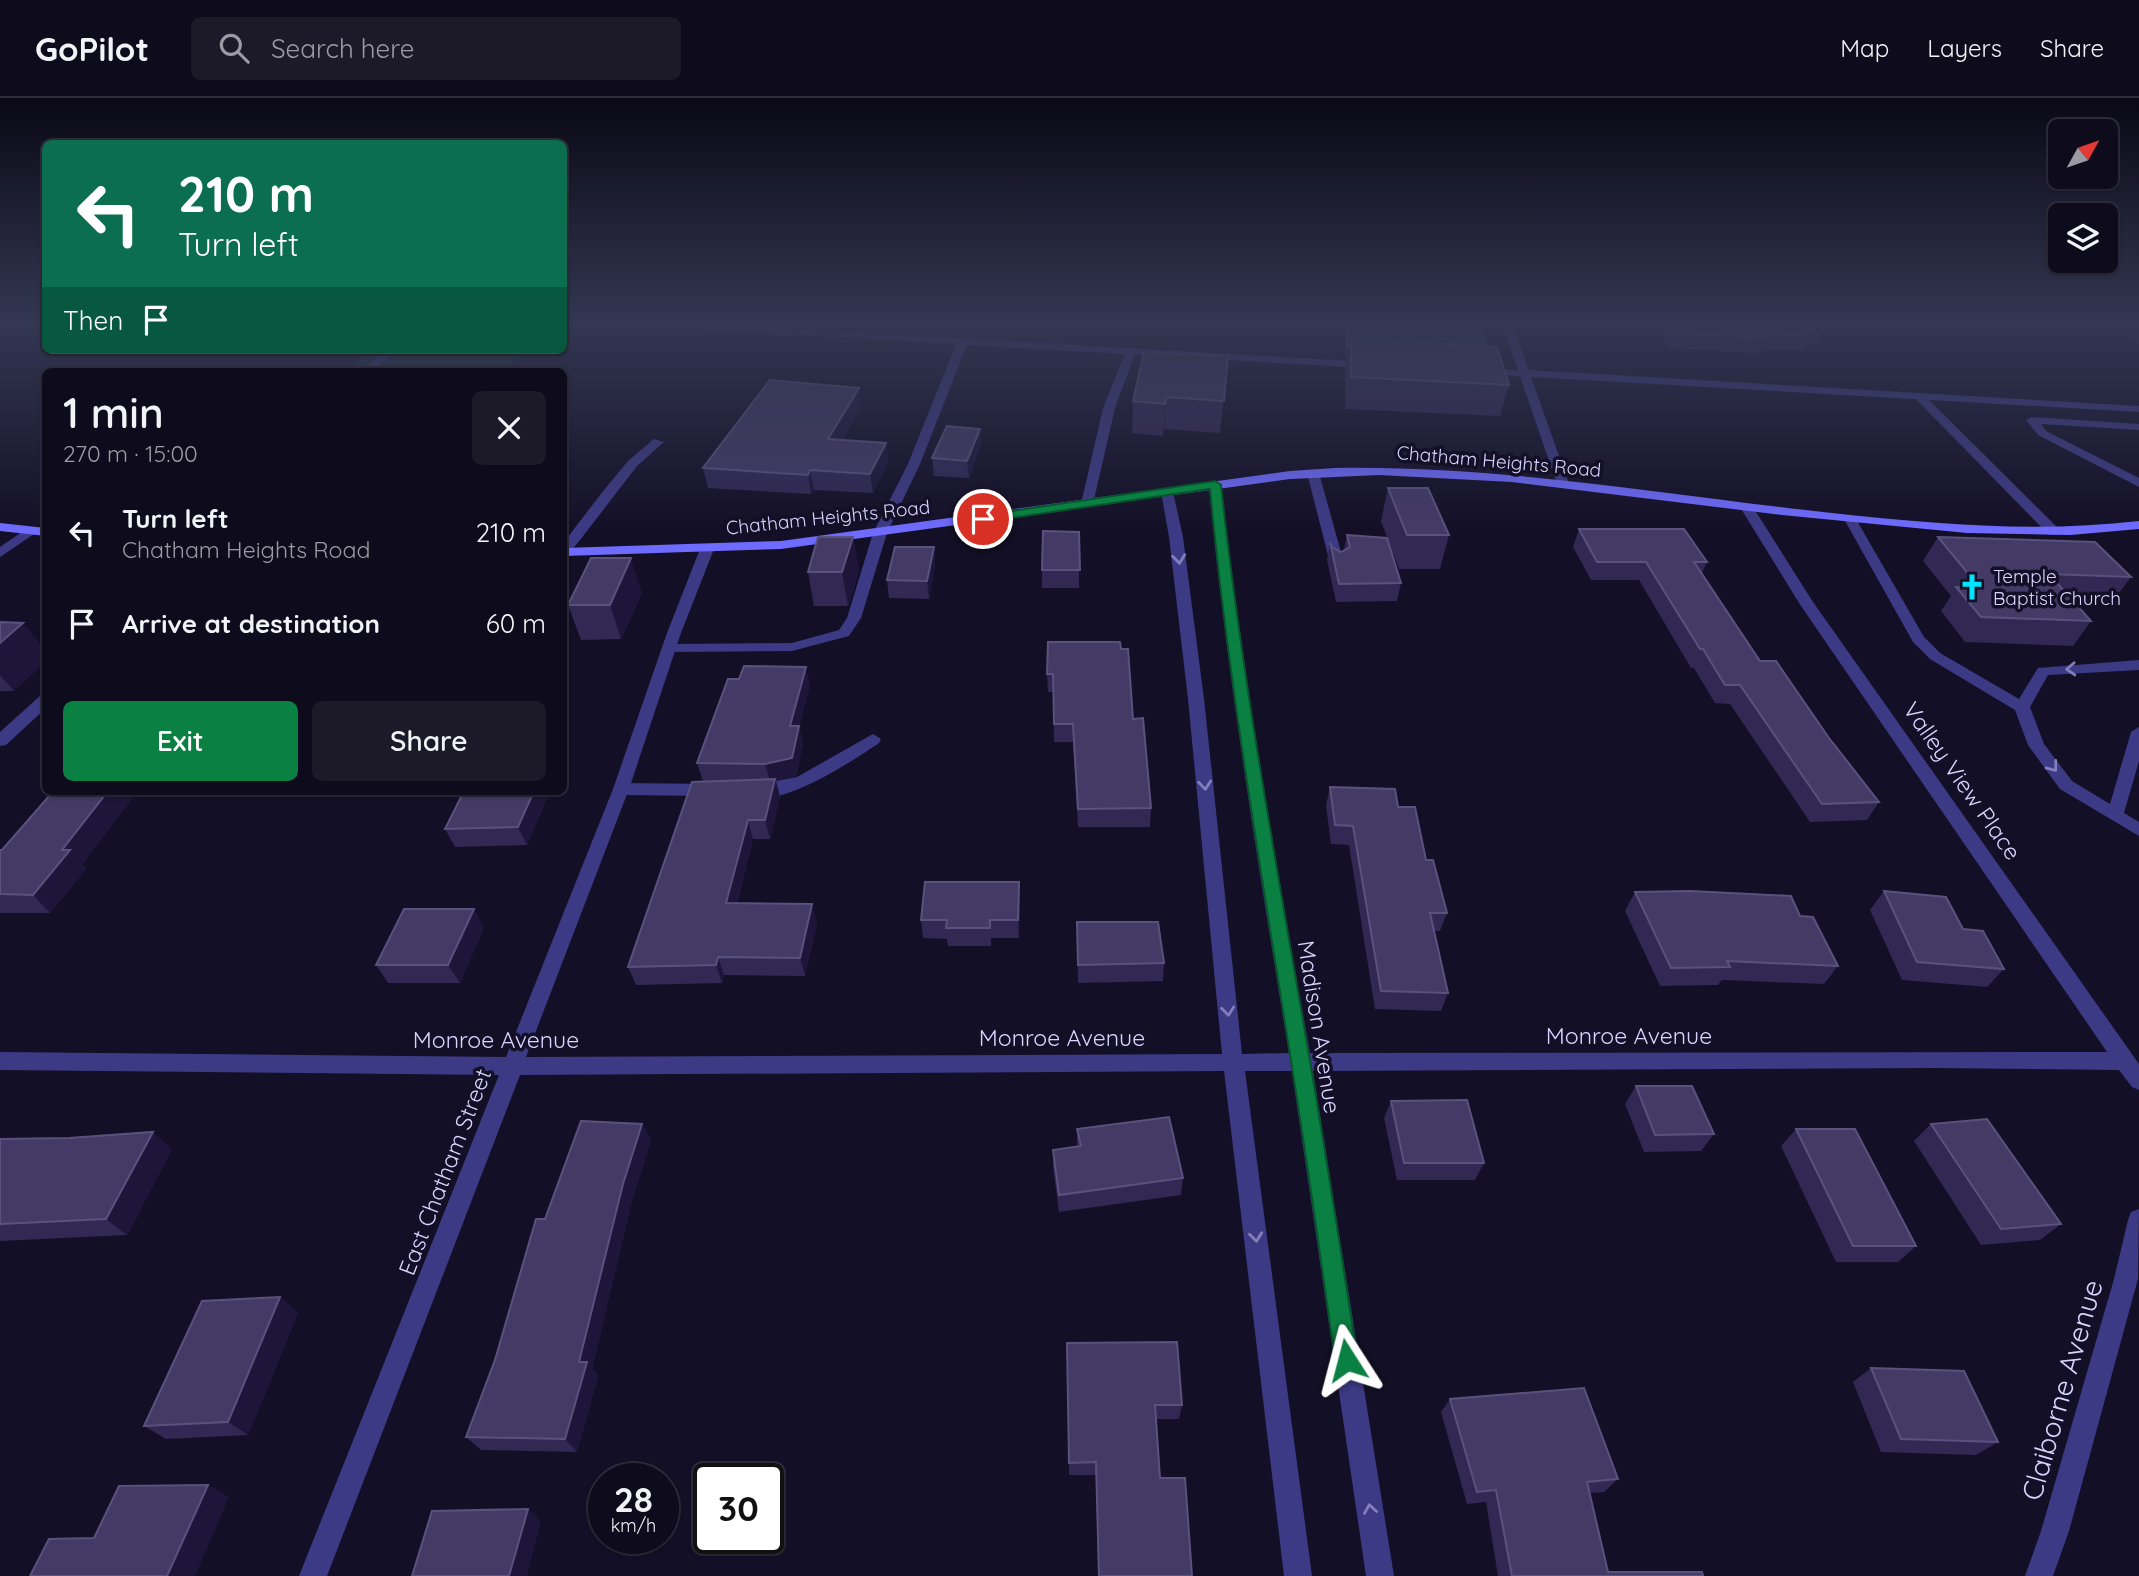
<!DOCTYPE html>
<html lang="en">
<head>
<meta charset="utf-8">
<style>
	:root { --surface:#0e0b1c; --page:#1c1929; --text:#f1f3f6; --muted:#9b9ba3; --line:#2e2b3b; --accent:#0b8043 }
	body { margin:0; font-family:Quicksand,sans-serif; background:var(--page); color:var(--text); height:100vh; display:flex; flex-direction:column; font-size:26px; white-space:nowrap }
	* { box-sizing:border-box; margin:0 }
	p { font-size:23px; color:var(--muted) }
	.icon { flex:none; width:38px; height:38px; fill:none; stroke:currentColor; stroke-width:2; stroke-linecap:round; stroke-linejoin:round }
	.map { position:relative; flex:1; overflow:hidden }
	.sheet { position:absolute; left:42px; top:270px; width:525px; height:427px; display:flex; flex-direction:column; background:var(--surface); border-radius:10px; box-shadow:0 2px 5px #0004,0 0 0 2px var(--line) }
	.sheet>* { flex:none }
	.top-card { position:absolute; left:42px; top:42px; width:525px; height:214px; border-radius:10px; box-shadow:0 2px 5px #0004,0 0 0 2px var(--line); background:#0b6e4f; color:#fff; overflow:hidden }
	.needle { width:46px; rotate:50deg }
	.fabs { position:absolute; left:2048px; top:21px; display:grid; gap:14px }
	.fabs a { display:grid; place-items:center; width:70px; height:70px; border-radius:10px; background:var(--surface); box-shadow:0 2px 5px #0004,0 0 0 2px var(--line); font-size:35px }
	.speed { position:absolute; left:588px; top:1365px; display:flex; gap:14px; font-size:35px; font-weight:700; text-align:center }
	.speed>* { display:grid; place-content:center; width:91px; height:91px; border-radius:50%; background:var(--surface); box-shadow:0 2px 5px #0004,0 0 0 2px var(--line); line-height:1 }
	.speed small { font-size:18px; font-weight:400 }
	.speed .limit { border:4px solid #111; border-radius:10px; background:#fff; color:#111 }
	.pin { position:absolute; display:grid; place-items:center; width:60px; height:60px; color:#fff; margin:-30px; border:4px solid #fff; border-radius:50%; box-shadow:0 2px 7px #0007 }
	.me { position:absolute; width:77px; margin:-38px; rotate:351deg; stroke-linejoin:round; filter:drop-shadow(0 0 5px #0008) }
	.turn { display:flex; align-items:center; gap:24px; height:147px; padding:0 21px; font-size:32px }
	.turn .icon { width:91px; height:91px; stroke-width:2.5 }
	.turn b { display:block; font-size:49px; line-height:60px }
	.then { display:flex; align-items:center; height:66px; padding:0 21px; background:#0003; gap:14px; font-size:26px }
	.round { display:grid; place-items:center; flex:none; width:74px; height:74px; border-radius:10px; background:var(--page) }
	.overview { display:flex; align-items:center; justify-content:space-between; height:119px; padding:0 21px }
	h1 { font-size:42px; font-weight:600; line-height:52px }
	.button { display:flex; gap:14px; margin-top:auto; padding:14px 21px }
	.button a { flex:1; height:80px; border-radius:10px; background:var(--accent); color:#fff; font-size:28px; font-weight:600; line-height:80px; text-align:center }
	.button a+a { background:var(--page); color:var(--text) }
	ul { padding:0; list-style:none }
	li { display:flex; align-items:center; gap:21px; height:91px; padding:0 21px }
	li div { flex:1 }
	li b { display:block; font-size:26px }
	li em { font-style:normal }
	header { display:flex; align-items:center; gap:42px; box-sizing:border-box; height:98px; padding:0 35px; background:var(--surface); border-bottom:2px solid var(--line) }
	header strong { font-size:33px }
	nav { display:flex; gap:38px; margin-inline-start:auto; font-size:24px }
	.search { width:490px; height:63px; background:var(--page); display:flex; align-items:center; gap:18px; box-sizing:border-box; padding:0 24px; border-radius:10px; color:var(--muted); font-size:26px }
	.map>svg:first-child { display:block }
	.green { fill:#12302f }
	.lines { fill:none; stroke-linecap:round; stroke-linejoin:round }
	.service { fill:#3d3a85; fill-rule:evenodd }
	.minor { fill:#3d3a85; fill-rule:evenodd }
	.secondary { fill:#6f6bff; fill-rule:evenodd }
	.wall { fill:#312854 }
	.shaded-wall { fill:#1d163a }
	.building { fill:#433a66; stroke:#5a527e; stroke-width:2 }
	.oneway { stroke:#837fbc }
	.route { fill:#0b8043; stroke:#07532c; stroke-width:2 }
	.labels { text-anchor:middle; stroke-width:7; stroke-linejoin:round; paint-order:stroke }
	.far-street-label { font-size:19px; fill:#d9d4ff; stroke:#130f26 }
	.far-poi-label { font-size:19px; fill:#d9d4ff; stroke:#130f26; text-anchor:start }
	.street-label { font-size:23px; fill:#d9d4ff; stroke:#130f26 }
	.near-street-label { font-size:28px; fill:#d9d4ff; stroke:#130f26 }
</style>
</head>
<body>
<header>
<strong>GoPilot</strong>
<div class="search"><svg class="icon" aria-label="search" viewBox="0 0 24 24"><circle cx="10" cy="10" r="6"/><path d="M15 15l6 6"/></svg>Search here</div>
<nav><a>Map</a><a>Layers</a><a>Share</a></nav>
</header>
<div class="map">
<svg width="2139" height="1478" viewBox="0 0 2139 1478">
	<rect width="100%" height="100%" fill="#130f26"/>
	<g class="green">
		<path d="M795,226H1065L1061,240Z"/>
		<path d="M373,252H527L504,273H346Z"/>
	</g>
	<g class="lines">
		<g class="service">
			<path d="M1131,250L1136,253L1115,310L1093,406L1092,409H1082L1081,406L1103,310L1126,253Z"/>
			<path d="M1914,295H1922L2059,431V437H2049L1914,299Z"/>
			<path d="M2032,319L2139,326V332L2041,326L2046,333L2139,380V389L2038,337L2026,322Z"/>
			<path d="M654,341L664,344L637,368L580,442L569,455L564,456V444L604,392L628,363Z"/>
			<path d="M1313,371L1319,375L1344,465L1342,468L1337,469L1330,465L1307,375Z"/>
			<path d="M1850,417L1856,421L1924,539L1940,555L2019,601L2038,570L2139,562V572L2048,577L2030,609L2044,646L2072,683L2110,706L2131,634L2139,629V663L2124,715L2139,724V738L2060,691L2028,647L2015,612L1930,561L1913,544L1844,421Z"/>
			<path d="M29,429L34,430V436L0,459V449Z"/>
			<path d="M880,431L887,435L861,520L849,538L792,553L670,554L663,550L670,546L792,545L839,532L847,520L873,435Z"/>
			<path d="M873,636L881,641L879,645C859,659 766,721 746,693L754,687L797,679Z"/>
			<path d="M621,685L712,686L720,692L712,698L621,697L613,691Z"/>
		</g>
		<g class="minor">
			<path d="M653,226H713L1368,264L1373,267L1368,270L967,247L920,366L887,435L880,439L873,435L908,366L956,246L658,229Z"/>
			<path d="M1502,226H1512L1529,272L2139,308V314L1531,279L1569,386L1563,390L1557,386L1520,278L1483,276L1478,273L1483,270L1518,272Z"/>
			<path d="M385,252H396L373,273H361Z"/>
			<path d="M1215,383L1221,387C1243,578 1276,766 1310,955L2107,954L1799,505L1740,409L1746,405L1751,406L1813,504L2139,966V992L2132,989L2119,972L1934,970L1313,973L1394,1478H1366L1292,973H1245L1312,1478H1284L1224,973L520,977L327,1478H299L499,977L0,972V954L506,959L613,691L667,535L700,451L707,447L714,451L681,535L629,691L526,959L1222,956L1188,601L1169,439L1161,394L1167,390L1173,394L1183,439L1204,601L1242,956L1289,955C1258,766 1227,578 1209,387Z"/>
			<path d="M46,596V610L6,647L0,648V634L41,597Z"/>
			<path d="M2139,1111L2138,1181L2069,1433L2053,1478H2025L2041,1433L2114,1181L2128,1122L2131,1114Z"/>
		</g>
		<g class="secondary">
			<path d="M1335,370C1501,367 1666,397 1832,415C1935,426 2036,435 2139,423V431L2070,437L1967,435L1782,417L1512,384L1379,377L1290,381L781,451L564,458V450L781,443L1290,373Z"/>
			<path d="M0,425L46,430V438L0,433Z"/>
		</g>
	</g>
	<g class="wall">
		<path d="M1346,226H1479L1486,249L1509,287L1500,318L1345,311V272L1347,260L1345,259Z"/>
		<path d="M1655,226H1821L1824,231L1818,245H1807L1803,253L1762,251L1760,255L1668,250Z"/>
		<path d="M2114,226H2139V247Z"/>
		<path d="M1228,258L1220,335L1164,331L1163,338L1132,335L1133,303Z"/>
		<path d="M861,308L842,342L886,345L888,364L873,395L814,392L811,396L708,390L703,370Z"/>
		<path d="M980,331L981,347L969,380L934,378L932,360Z"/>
		<path d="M1388,390L1449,437L1440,471H1399L1381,423Z"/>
		<path d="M1579,431L1707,464L1702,475L1760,563L1829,640L1879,704L1867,722L1810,724L1730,606L1715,605L1694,570H1691L1639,482H1591L1573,449Z"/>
		<path d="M1079,434V490H1042V472Z"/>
		<path d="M1347,437L1401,485L1397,503L1336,504L1327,462L1330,444L1332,449L1341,454L1344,452Z"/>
		<path d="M853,439L859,473L848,508H814L808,474Z"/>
		<path d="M1938,439L2131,479L2113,503L2073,502L2091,523L2073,548L1965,544L1941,513L1951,498L1923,463Z"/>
		<path d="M934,449L935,467L929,501L889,500L887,482Z"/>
		<path d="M642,495L621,541L581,542L568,507Z"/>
		<path d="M0,524L14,593H0Z"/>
		<path d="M1121,551L1133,621L1151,710L1150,729H1078L1073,644H1054L1053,594H1048L1047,576Z"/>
		<path d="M810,587L799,629L803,646L796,679L776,683L780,699L770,741H753L737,805L817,825L805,878L724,877L722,885L636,887L628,869L703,683L697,665Z"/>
		<path d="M1330,689L1398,709L1426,762L1447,815L1440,833H1434L1448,895L1441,913L1375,911L1349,747L1331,746L1326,707Z"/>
		<path d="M58,693H138L82,766L86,771L50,815H0V752H2Z"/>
		<path d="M550,693L527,747L455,749L445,731Z"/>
		<path d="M1019,784L1020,802L1019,840H991V848H948L947,841L923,840L921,822Z"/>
		<path d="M1884,793L2004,871L1987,889L1902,882L1870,812Z"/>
		<path d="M1635,794L1838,868L1824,886L1722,882L1718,887L1660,888L1625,813Z"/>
		<path d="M1077,824L1164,865L1163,883L1078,885Z"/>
		<path d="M484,829L460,885H388L376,867Z"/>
		<path d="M1636,988L1714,1036L1701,1053L1644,1054L1625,1006Z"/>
		<path d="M1391,1003L1484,1065L1475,1082H1397L1384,1020Z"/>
		<path d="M642,1026L651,1043L632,1102L592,1271L598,1278L577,1354L481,1352L466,1339L545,1121Z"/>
		<path d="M1931,1026L2061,1126L2040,1142L1981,1147L1914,1043Z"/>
		<path d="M1077,1031L1183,1080L1181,1097L1059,1114L1053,1069V1052L1077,1049Z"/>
		<path d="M1796,1031L1916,1148L1898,1164H1836L1781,1048Z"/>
		<path d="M0,1041L172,1051L127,1137L0,1143Z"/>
		<path d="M280,1199L298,1215L248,1337L166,1341L144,1328Z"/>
		<path d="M1067,1245L1182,1307L1179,1321H1156L1160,1380L1192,1478H1098L1096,1377H1069Z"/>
		<path d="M1871,1270L1998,1344L1976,1357L1881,1354L1853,1284Z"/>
		<path d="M1450,1301L1618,1381L1604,1394L1589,1395L1608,1474L1703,1478H1498L1486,1404L1467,1406L1441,1314Z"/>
	</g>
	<g class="shaded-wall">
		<path d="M859,290L861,308L831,360L828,341Z"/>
		<path d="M1166,299L1164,331L1163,338L1165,306Z"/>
		<path d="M980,331L981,347L969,380L967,363Z"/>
		<path d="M886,345L888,364L873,395L870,376Z"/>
		<path d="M810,372L814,392L811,396L808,377Z"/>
		<path d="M853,439L859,473L848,508L842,474Z"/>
		<path d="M934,449L935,467L929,501L927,483Z"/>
		<path d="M631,460L642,495L621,541L610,507Z"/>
		<path d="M23,525L46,553V564L14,593L0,577V545Z"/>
		<path d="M806,569L810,587L799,629L803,646L796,679L776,683L780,699L770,741L765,722L770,684L765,666L790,628Z"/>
		<path d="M108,693H138L82,766L86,771L50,815L33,797L62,752Z"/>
		<path d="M534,693H550L527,747L518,729Z"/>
		<path d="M748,722L753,741L732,823L726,805Z"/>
		<path d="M1019,784L1020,802L1019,840L1018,822Z"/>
		<path d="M812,806L817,825L805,878L800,860Z"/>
		<path d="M474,811L484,829L460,885L448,867Z"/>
		<path d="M718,859L724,877L722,885L716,867Z"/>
		<path d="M642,1026L651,1043L632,1102L592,1271L598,1278L577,1354L565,1341L579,1264L623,1086Z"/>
		<path d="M153,1034L172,1051L127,1137L106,1121Z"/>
		<path d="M280,1199L298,1215L248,1337L228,1324Z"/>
		<path d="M208,1387L229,1399L195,1478H167Z"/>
		<path d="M528,1411L541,1423L527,1478H509Z"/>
	</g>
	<g class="building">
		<path d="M1347,226H1479L1486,249L1351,241L1349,249H1347Z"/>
		<path d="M1668,226H1821L1824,231L1803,230L1809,238L1762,236L1766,240L1673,236Z"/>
		<path d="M1351,241L1497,249L1509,287L1351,279Z"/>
		<path d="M1144,254L1228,258L1224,303L1166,299L1165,306L1133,303Z"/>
		<path d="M770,282L859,290L828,341L886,345L870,376L810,372L808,377L703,370Z"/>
		<path d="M947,328L980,331L967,363L932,360Z"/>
		<path d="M1388,390H1428L1449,437H1407Z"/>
		<path d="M1579,431H1684L1707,464H1694L1760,563H1776L1829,640L1879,704L1822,706L1740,587H1725L1703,551H1700L1646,464H1597Z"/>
		<path d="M1043,433L1079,434L1080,472H1042Z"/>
		<path d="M1347,437L1387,440L1401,485L1339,486L1330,444L1332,449L1341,454L1350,449Z"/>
		<path d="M818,439H853L842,474H808Z"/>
		<path d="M1938,439L2095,444L2131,479L2049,476L2091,523L1981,519L1956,489L1980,490Z"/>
		<path d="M895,449H934L927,483L887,482Z"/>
		<path d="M591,460H631L610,507H568Z"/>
		<path d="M0,524L23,525L0,545Z"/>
		<path d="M1048,544H1120L1121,551H1128L1133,621L1143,620L1151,710L1078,711L1073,626H1054L1053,576H1047Z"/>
		<path d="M744,568L806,569L790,628H799L792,660L765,666L697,665L728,581H739Z"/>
		<path d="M775,681L765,722H748L726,805L812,806L800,860L718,859L716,867L628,869L692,684Z"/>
		<path d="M1330,689L1395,691L1398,709H1415L1426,762H1433L1447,815H1430L1448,895L1381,893L1353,728L1335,727Z"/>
		<path d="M58,693H108L62,752H70L33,797L0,796V752H2L50,697H55Z"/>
		<path d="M464,693H534L518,729L445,731Z"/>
		<path d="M925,784H1019L1018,822H990V830H946L947,822H921Z"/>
		<path d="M1690,793L1791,798L1800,818L1813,819L1838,868L1727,863L1730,869L1671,870L1635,794Z"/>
		<path d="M1884,793L1946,799L1963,831L1983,833L2004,871L1917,864Z"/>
		<path d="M404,811H474L448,867H376Z"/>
		<path d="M1077,824H1158L1164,865L1078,867Z"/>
		<path d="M1636,988H1692L1714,1036L1655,1037Z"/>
		<path d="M1467,1002L1484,1065H1404L1391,1003Z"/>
		<path d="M1169,1019L1183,1080L1059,1097L1053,1052L1081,1048L1077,1031Z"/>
		<path d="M1987,1021L2061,1126L2001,1131L1931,1026Z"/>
		<path d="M581,1023L642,1026L623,1086L579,1264H587L565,1341L466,1339L495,1262L536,1121H545Z"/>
		<path d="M1796,1031H1855L1916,1148H1853Z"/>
		<path d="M153,1034L106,1121L0,1126V1041L69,1040Z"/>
		<path d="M280,1199L228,1324L144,1328L202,1203Z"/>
		<path d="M1177,1244L1182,1307H1155L1160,1380H1185L1192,1478H1099L1096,1364L1069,1365L1067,1245Z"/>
		<path d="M1871,1270L1964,1273L1998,1344L1901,1341Z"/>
		<path d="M1584,1290L1618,1381L1587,1384L1608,1474H1702L1703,1478H1512L1496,1392L1477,1394L1450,1301Z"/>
		<path d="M208,1387L167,1478H30L49,1441L94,1440L119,1388Z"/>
		<path d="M528,1411L509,1478H412L432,1413Z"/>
	</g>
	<defs><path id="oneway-chevron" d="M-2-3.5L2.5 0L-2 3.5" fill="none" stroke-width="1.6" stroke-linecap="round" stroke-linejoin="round" transform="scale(1.75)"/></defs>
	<g class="oneway">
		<use href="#oneway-chevron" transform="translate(1179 461) rotate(83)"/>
		<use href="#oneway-chevron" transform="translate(2071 571) rotate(177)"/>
		<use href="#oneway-chevron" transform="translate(2053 669) rotate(53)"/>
		<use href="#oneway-chevron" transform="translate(1205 687) rotate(84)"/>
		<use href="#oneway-chevron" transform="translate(1228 913) rotate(84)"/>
		<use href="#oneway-chevron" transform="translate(1256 1139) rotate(83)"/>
		<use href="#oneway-chevron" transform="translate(1370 1411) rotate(-99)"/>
	</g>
	<linearGradient id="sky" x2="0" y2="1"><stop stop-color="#0a0815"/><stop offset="0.52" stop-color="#333752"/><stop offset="1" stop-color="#333752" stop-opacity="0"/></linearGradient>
	<rect width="2139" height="433" fill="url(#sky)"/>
	<path class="route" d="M1215,383L1221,387C1242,582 1277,770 1310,963C1327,1062 1342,1162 1358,1262L1355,1270L1347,1273L1339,1270L1335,1262C1321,1162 1307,1062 1291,963C1261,772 1228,583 1210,391L983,424L977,421L983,417Z"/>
	<defs>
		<g id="church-bare" transform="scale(2.1)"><path d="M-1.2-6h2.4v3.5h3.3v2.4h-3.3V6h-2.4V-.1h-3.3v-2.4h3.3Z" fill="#00e5ff" stroke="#130f26" stroke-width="2.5" paint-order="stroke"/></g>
	</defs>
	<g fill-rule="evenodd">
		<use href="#church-bare" x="1972" y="489"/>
	</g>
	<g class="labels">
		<g class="far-street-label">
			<text transform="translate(1499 363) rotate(5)" y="7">Chatham Heights Road</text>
			<text transform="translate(828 419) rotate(-6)" y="7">Chatham Heights Road</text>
		</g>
		<g class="far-poi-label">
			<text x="1993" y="485">Temple<tspan x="1993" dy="22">Baptist Church</tspan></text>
		</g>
		<g class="street-label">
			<text transform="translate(1962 683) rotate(55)" y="8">Valley View Place</text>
			<text transform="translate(1319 929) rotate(81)" y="8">Madison Avenue</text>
			<text x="1629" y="946">Monroe Avenue</text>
			<text x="1062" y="948">Monroe Avenue</text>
			<text x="496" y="950">Monroe Avenue</text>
			<text transform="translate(445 1074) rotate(-69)" y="8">East Chatham Street</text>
		</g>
		<g class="near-street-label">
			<text transform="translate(2062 1292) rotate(-74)" y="10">Claiborne Avenue</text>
		</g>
	</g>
</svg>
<div class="fabs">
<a><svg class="needle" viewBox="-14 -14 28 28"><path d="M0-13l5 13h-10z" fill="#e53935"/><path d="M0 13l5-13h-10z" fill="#9b9ba3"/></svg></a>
<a><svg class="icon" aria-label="layers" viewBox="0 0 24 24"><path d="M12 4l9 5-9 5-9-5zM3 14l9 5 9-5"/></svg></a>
</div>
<div class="speed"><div>28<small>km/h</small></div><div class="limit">30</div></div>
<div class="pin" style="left:983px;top:421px;background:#d93025"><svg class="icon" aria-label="arrive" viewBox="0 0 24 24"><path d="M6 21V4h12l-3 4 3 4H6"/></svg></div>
<svg class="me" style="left:1347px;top:1262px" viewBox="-20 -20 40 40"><path d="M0-17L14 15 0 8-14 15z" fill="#0b8043" stroke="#fff" stroke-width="4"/></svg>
<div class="top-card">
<div class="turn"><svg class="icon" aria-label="left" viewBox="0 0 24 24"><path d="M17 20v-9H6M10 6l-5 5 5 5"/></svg><div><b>210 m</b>Turn left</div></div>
<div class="then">Then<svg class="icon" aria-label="arrive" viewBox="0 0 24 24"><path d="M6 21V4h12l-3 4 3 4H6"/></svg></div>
</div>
<section class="sheet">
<div class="overview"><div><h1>1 min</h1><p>270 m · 15:00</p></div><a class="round"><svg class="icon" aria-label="close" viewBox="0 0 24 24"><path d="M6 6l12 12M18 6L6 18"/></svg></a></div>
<ul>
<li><svg class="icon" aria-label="left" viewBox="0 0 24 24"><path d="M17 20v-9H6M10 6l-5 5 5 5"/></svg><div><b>Turn left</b><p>Chatham Heights Road</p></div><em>210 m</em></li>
<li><svg class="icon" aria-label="arrive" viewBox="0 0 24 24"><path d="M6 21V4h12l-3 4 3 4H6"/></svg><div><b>Arrive at destination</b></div><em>60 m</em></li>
</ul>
<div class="button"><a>Exit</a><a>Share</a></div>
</section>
</div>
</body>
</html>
